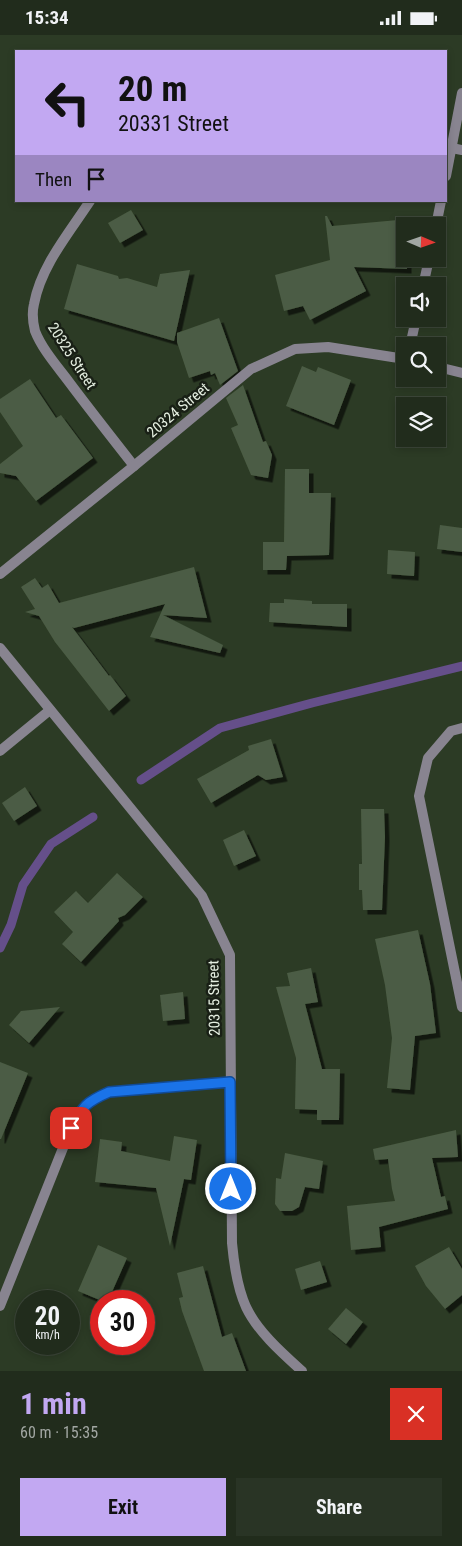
<!DOCTYPE html>
<html lang="en">
<head>
<meta charset="utf-8">
<style>
	:root { --surface:#212c1c; --page:#293425; --text:#f1f3f6; --muted:#a2a7a3; --line:#3e483b; --accent:#c2a8f2 }
	body { margin:0; font-family:"Roboto Condensed",sans-serif; background:var(--page); color:var(--text); height:100vh; display:flex; flex-direction:column; font-size:19px; white-space:nowrap }
	* { box-sizing:border-box; margin:0 }
	p { font-size:16px; color:var(--muted) }
	.icon { flex:none; width:28px; height:28px; fill:none; stroke:currentColor; stroke-width:2; stroke-linecap:round; stroke-linejoin:round }
	.map { position:relative; height:1336px; overflow:hidden }
	.details { display:flex; flex-direction:column; background:var(--surface); flex:1 }
	.details>* { flex:none }
	.guide { position:absolute; left:15px; top:15px; width:432px; height:152px; border-radius:0px; box-shadow:0 2px 8px #0003,0 0 0 1px var(--line); background:#c2a8f2; color:#111; overflow:hidden }
	.needle { width:32px; rotate:92deg }
	.fabs { position:absolute; left:396px; top:182px; display:grid; gap:10px }
	.fabs a { display:grid; place-items:center; width:50px; height:50px; border-radius:0px; background:var(--surface); box-shadow:0 2px 8px #0003,0 0 0 1px var(--line); font-size:25px }
	.speed { position:absolute; left:15px; top:1255px; display:flex; gap:10px; font-size:25px; font-weight:700; text-align:center }
	.speed>* { display:grid; place-content:center; width:65px; height:65px; border-radius:50%; background:var(--surface); box-shadow:0 2px 8px #0003,0 0 0 1px var(--line); line-height:1 }
	.speed small { font-size:12px; font-weight:400 }
	.speed .limit { border:8px solid #d22; background:#fff; color:#111 }
	.pin { position:absolute; display:grid; place-items:center; width:42px; height:42px; color:#fff; margin:-21px; border-radius:10px; box-shadow:0 2px 8px #0006 }
	.me { position:absolute; width:55px; margin:-28px; rotate:0deg; stroke-linejoin:round; filter:drop-shadow(0 0 4px #0008) }
	.turn { display:flex; align-items:center; gap:18px; height:105px; padding:0 20px; font-size:22px }
	.turn .icon { width:65px; height:65px; stroke-width:2.5 }
	.turn b { display:block; font-size:35px; line-height:42px }
	.then { display:flex; align-items:center; height:48px; padding:0 20px; background:#0003; gap:10px; font-size:19px }
	.round { display:grid; place-items:center; flex:none; width:52px; height:52px; border-radius:0px; background:var(--page) }
	.summary { display:flex; align-items:center; justify-content:space-between; height:85px; padding:0 20px }
	h1 { font-size:30px; font-weight:700; line-height:38px; color:var(--accent) }
	.primary-button { display:flex; gap:10px; margin-top:auto; padding:10px 20px }
	.primary-button a { flex:1; height:58px; border-radius:0px; background:var(--accent); color:#111; font-size:20px; font-weight:700; line-height:58px; text-align:center }
	.primary-button a+a { background:var(--page); color:var(--text) }
	.status { display:flex; justify-content:space-between; align-items:center; height:35px; padding:0 25px; background:var(--surface); direction:ltr }
	.status svg { height:14px; fill:currentColor }
	.map>svg:first-child { display:block }
	.lines { fill:none; stroke-linecap:round; stroke-linejoin:round }
	.stream { stroke:#654f8a; stroke-width:9 }
	.building { fill:#4b5c44; filter:url(#shadow) }
	.street { stroke:#888490; stroke-width:10 }
	.route-casing { stroke:#114b97; stroke-width:12 }
	.route { stroke:#1a73e8; stroke-width:9 }
	.labels { text-anchor:middle; stroke-width:5; stroke-linejoin:round; paint-order:stroke }
	.street-label { font-size:15px; fill:#e5efe1; stroke:#192016 }
</style>
</head>
<body>
<div class="status"><b>15:34</b><svg viewBox="0 0 49 12"><path d="M0 12V9h3v3zM5 12V6h3v6zM10 12V3h3v9zM15 12V0h3v12zM26 1h20v11H26zM47 4h2v5h-2z"/></svg></div>
<div class="map">
<svg width="462" height="1336" viewBox="0 0 462 1336">
	<defs>
		<filter id="shadow"><feDropShadow dx="4.5" dy="4.5" stdDeviation="0" flood-color="#0009"/></filter>
	</defs>
	<rect width="100%" height="100%" fill="#2c3b25"/>
	<g class="lines">
		<g class="stream">
			<path d="M141,745L220,693L312,668L462,631"/>
			<path d="M0,913L11,890L23,850L51,809L93,782"/>
		</g>
	</g>
	<g class="building">
		<path d="M131,175L143,195L120,208L108,188Z"/>
		<path d="M325,181H327L332,191L409,184V191H405V224H407V234L354,232L366,256L310,285L303,271L284,276L275,240L330,225Z"/>
		<path d="M77,229L118,241L119,244L127,243L157,252L160,239L190,235L174,306L64,274Z"/>
		<path d="M219,283L238,336L220,350L215,338L211,340L210,336L189,343L177,307V298Z"/>
		<path d="M302,331L316,337L318,332L351,345L334,390L286,371Z"/>
		<path d="M30,344L56,383L61,380L93,423L36,466L16,441L0,438V429L23,411L0,377V364Z"/>
		<path d="M243,350L263,407L266,406L272,420L268,443L251,440L231,393L238,390L226,363Z"/>
		<path d="M285,434H309V458H331L329,520L287,521L286,535H263V507H284Z"/>
		<path d="M440,490L462,493V517L437,514Z"/>
		<path d="M388,515L415,517L414,541L387,539Z"/>
		<path d="M194,532L207,583L163,580L223,610L220,618L150,602L165,569L74,593L72,592L109,641L110,640L126,661L109,676L55,607L39,581L25,577L35,574L21,552L35,543L42,553L48,549L59,568Z"/>
		<path d="M284,564L312,566V569H347V592L269,587L270,568H284Z"/>
		<path d="M271,704L283,742L266,745L258,740L211,768L197,744L249,715L248,711Z"/>
		<path d="M25,752L37,771L14,786L2,768Z"/>
		<path d="M361,774H384L385,802L382,875H363L362,855H359V829H362Z"/>
		<path d="M244,795L256,821L234,831L223,805Z"/>
		<path d="M117,838L143,862L125,880L118,883L119,886L81,927L62,909L73,897L54,877L76,856L88,868Z"/>
		<path d="M418,895L430,949L436,998L415,1001L410,1055L387,1053L392,1003L385,950L375,904Z"/>
		<path d="M311,933L318,967L305,969L322,1034H340L339,1085H317V1075L295,1074L296,1023L276,952L290,951L287,938Z"/>
		<path d="M183,957L185,984L163,986L160,960Z"/>
		<path d="M60,972L29,1008L9,990L21,976Z"/>
		<path d="M0,1027L28,1038L1,1104H0Z"/>
		<path d="M456,1095L458,1122L432,1123L441,1162L445,1161L448,1174L379,1192L381,1212L351,1215L347,1171L395,1166L392,1154L388,1124L375,1125L373,1114Z"/>
		<path d="M174,1101L197,1105L191,1145L184,1144L170,1211L156,1153L95,1147L100,1104L122,1107L121,1116L170,1126Z"/>
		<path d="M285,1118L323,1126L319,1154L305,1152L299,1172L292,1176H280L275,1169L276,1143L281,1144Z"/>
		<path d="M98,1210L127,1223L108,1266H102L78,1256Z"/>
		<path d="M449,1212L462,1234V1260L445,1274L426,1251L415,1231Z"/>
		<path d="M320,1226L327,1247L301,1255L295,1234Z"/>
		<path d="M203,1231L222,1302L232,1298L246,1336H204L182,1276L179,1263L183,1262L177,1238Z"/>
		<path d="M346,1273L363,1287L346,1309L328,1294Z"/>
	</g>
	<g class="lines">
		<g class="street">
			<path d="M452,113L462,115"/>
			<path d="M446,141L462,58"/>
			<path d="M90,166C69,198 41,231 34,269C32,277 33,288 35,296C42,314 57,331 69,347C90,375 112,403 134,431"/>
			<path d="M436,191L441,166"/>
			<path d="M423,251L429,224"/>
			<path d="M410,311L416,284"/>
			<path d="M438,332L462,338"/>
			<path d="M0,539L134,431L251,334L295,314L328,312L405,324"/>
			<path d="M0,613L202,861L230,920L232,1208C234,1230 237,1252 246,1272C258,1297 282,1318 302,1336"/>
			<path d="M462,693L451,696L428,723L419,761L462,972"/>
			<path d="M0,716L50,675"/>
			<path d="M0,1271L71,1093C83,1071 86,1067 109,1057L230,1047"/>
		</g>
	</g>
	<g class="lines">
		<g class="route-casing">
			<path id="route" d="M71,1093C83,1071 86,1067 109,1057L230,1047L231,1154"/>
		</g>
		<use href="#route" class="route"/>
	</g>
	<g class="labels">
		<g class="street-label">
			<text transform="translate(72 321) rotate(57)" y="5">20325 Street</text>
			<text transform="translate(178 375) rotate(-40)" y="5">20324 Street</text>
			<text transform="translate(214 963) rotate(-91)" y="5">20315 Street</text>
		</g>
	</g>
</svg>
<div class="fabs">
<a><svg class="needle" viewBox="-14 -14 28 28"><path d="M0-13l5 13h-10z" fill="#e53935"/><path d="M0 13l5-13h-10z" fill="#a2a7a3"/></svg></a>
<a><svg class="icon" aria-label="sound" viewBox="0 0 24 24"><path d="M4 9h4l5-4v14l-5-4H4zM17 9q2 3 0 6"/></svg></a>
<a><svg class="icon" aria-label="search" viewBox="0 0 24 24"><circle cx="10" cy="10" r="6"/><path d="M15 15l6 6"/></svg></a>
<a><svg class="icon" aria-label="layers" viewBox="0 0 24 24"><path d="M12 4l9 5-9 5-9-5zM3 14l9 5 9-5"/></svg></a>
</div>
<div class="speed"><div>20<small>km/h</small></div><div class="limit">30</div></div>
<div class="pin" style="left:71px;top:1093px;background:#d93025"><svg class="icon" aria-label="arrive" viewBox="0 0 24 24"><path d="M6 21V4h12l-3 4 3 4H6"/></svg></div>
<svg class="me" style="left:231px;top:1154px" viewBox="-20 -20 40 40"><circle r="17" fill="#1a73e8" stroke="#fff" stroke-width="3"/><path d="M0-11L8 9 0 5-8 9z" fill="#fff"/></svg>
<div class="guide">
<div class="turn"><svg class="icon" aria-label="left" viewBox="0 0 24 24"><path d="M17 20v-9H6M10 6l-5 5 5 5"/></svg><div><b>20 m</b>20331 Street</div></div>
<div class="then">Then<svg class="icon" aria-label="arrive" viewBox="0 0 24 24"><path d="M6 21V4h12l-3 4 3 4H6"/></svg></div>
</div>
</div>
<section class="details">
<div class="summary"><div><h1>1 min</h1><p>60 m · 15:35</p></div><a class="round" style="background:#d93025;color:#fff"><svg class="icon" aria-label="close" viewBox="0 0 24 24"><path d="M6 6l12 12M18 6L6 18"/></svg></a></div>
<div class="primary-button"><a>Exit</a><a>Share</a></div>
</section>
</body>
</html>
